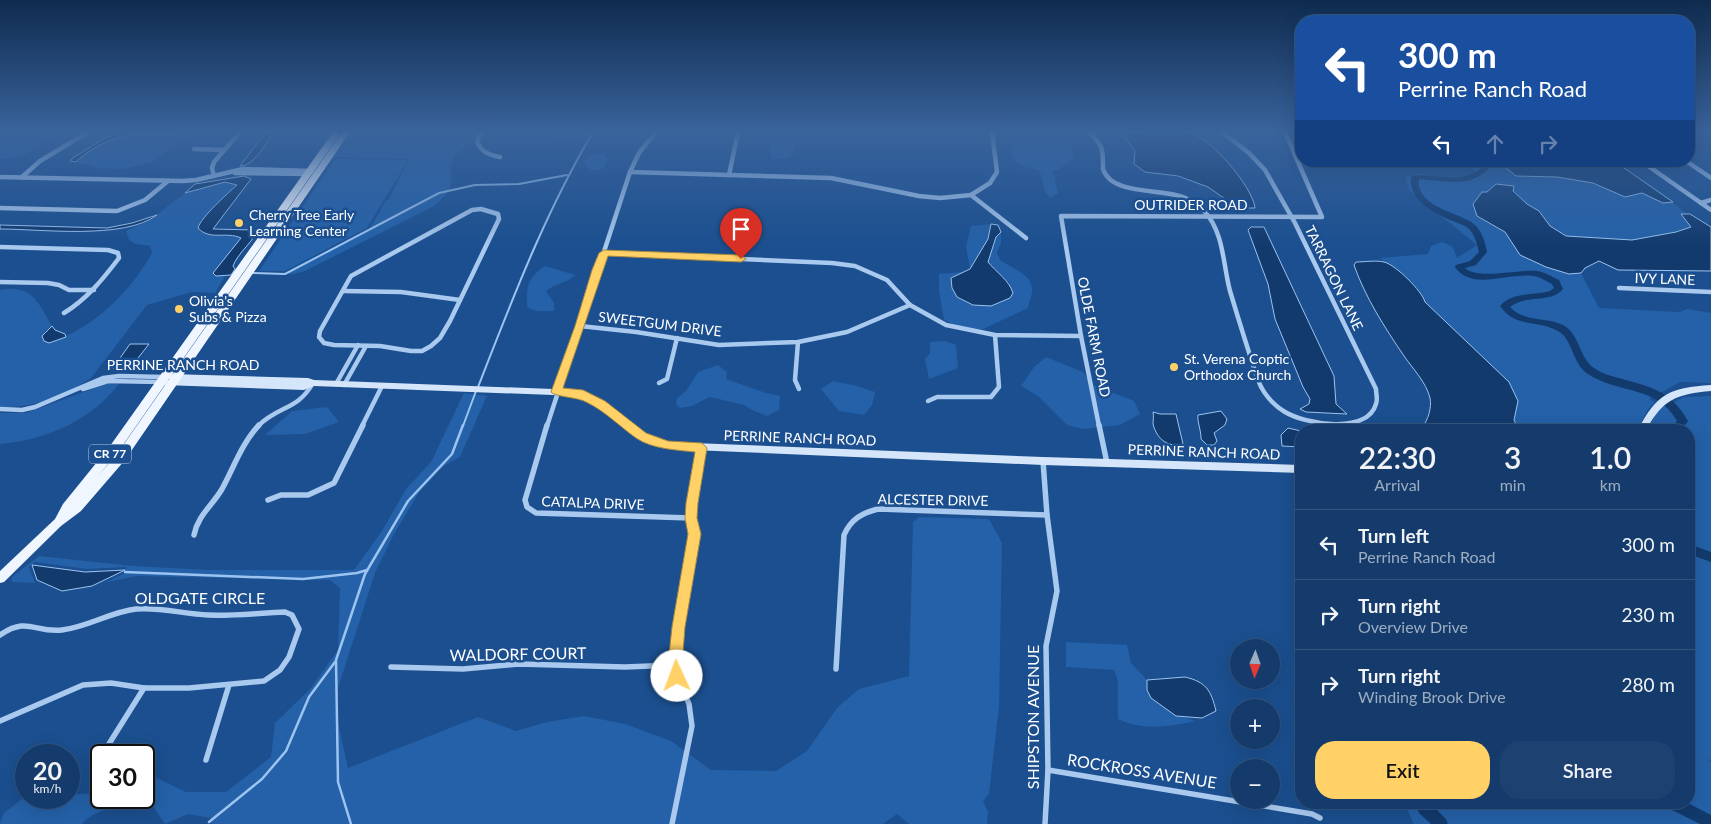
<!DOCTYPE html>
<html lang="en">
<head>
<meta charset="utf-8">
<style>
	:root { --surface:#143b6b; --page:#1d4271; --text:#f1f3f6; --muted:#9dadc1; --line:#33557e; --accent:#ffd166 }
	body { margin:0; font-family:Lato,sans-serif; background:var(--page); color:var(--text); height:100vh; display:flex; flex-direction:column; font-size:19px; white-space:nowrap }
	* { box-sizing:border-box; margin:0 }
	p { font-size:16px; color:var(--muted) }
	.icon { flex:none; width:28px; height:28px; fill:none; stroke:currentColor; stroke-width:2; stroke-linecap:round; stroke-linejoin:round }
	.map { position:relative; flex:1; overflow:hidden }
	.sheet { position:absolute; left:1295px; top:424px; width:400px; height:385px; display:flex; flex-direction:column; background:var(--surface); border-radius:20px; box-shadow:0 5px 20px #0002,0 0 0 1px var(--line) }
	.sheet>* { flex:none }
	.hud { position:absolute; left:1295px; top:15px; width:400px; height:152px; border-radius:20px; box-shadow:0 5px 20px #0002,0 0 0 1px var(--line); background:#1a4fa0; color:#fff; overflow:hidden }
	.needle { width:32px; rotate:182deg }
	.fabs { position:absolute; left:1230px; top:639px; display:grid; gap:10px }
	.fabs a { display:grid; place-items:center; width:50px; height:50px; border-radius:50%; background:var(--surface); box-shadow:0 5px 20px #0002,0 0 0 1px var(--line); font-size:25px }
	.speed { position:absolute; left:15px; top:744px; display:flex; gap:10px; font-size:25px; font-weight:700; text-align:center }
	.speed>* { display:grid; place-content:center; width:65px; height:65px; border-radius:50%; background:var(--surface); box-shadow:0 5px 20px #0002,0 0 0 1px var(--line); line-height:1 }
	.speed small { font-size:12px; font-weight:400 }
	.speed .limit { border:2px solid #111; border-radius:8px; background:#fff; color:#111 }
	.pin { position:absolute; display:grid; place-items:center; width:42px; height:42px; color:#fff; margin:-51px -21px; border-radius:50% 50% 50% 0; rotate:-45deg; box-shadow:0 0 5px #0007 }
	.pin .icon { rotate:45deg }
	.me { position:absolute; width:55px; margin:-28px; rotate:358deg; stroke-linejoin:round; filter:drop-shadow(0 0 4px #0008) }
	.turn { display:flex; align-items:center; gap:18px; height:105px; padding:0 20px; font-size:22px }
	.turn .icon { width:65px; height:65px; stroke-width:2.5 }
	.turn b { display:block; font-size:35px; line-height:42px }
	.lanes { display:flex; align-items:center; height:48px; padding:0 20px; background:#0003; justify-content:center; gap:25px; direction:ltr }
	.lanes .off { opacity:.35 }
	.eta { display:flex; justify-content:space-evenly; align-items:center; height:85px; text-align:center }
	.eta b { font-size:30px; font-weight:600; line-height:35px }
	.action { display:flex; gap:10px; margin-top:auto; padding:10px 20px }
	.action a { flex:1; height:58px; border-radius:20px; background:var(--accent); color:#111; font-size:20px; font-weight:600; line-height:58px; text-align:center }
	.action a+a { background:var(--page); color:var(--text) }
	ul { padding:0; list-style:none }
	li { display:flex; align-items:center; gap:15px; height:70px; padding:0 20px; border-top:1px solid var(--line) }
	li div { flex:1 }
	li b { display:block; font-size:19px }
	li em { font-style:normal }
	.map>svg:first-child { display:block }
	.green { fill:#2461a8 }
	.water { fill:#123a6d; stroke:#9cc4f0 }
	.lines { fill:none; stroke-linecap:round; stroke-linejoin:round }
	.stream-far1 { stroke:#9cc4f0; stroke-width:2 }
	.stream { stroke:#9cc4f0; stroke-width:2.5 }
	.river { fill:#123a6d; fill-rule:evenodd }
	.street-far1 { stroke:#a9c9ee; stroke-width:4.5 }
	.street { stroke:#a9c9ee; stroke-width:5.5 }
	.secondary { fill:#d6e6fa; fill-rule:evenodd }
	.primary { fill:#f0f6ff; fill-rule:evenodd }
	.route { fill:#ffd166; stroke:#a68842 }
	.poi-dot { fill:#ffd166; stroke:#1b4f8f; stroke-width:2 }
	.labels { text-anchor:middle; stroke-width:5; stroke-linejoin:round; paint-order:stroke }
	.shield { fill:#1b4f8f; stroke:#bbcadd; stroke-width:1 }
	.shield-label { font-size:12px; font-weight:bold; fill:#fff }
	.street-label { font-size:14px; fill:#fff; stroke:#1b4f8f }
	.poi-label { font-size:14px; fill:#fff; stroke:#1b4f8f; text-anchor:start }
	.near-street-label { font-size:16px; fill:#fff; stroke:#1b4f8f }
</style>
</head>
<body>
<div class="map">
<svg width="1711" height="824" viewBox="0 0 1711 824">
	<rect width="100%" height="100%" fill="#1b4f8f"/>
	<g class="green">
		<path d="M38,132H63L20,157L0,159V134Z"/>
		<path d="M175,132L190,134L189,137L173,146L152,162L123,169L98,168L76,162L88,151L123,135Z"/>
		<path d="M352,132H480V137C473,143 464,147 457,153C447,164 454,177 450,188C447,195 439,201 434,206L305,271L294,274H277L286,273L370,228L386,201L389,199L409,160L408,159L336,157L329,163Z"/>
		<path d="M558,132H599L581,141L559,140L557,135Z"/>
		<path d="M775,132H790L796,136L793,155L787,158L772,159L769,149Z"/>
		<path d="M1033,139L1049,144L1071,142L1074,158L1060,169L1053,171L1058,193L1050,198L1045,192L1040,171C1028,168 1016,166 1010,155C1015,142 1020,140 1033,139Z"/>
		<path d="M594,153L604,154L608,160L604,168L592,171L584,164L585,160Z"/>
		<path d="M335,159L408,160L367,228L285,271H259Z"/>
		<path d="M1470,161H1498L1516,176L1557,177L1593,183L1625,196L1642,193L1662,203L1673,202L1686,214H1682L1692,227L1676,232L1632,240L1566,236L1550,226L1539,211L1527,204L1513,191L1514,186L1496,184L1487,192H1482L1474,204L1477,216L1505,232L1520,255L1546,267L1569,274L1581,273L1599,308L1680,312L1687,309L1711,313V383L1680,382L1649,399L1655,402L1648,409L1638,430H1519L1514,420L1518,401L1509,382L1424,302C1422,289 1404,274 1393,266C1388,263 1384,262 1380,258L1428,254L1431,246L1442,242L1452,246L1457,258L1477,245L1409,190L1405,176L1419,174L1448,179L1475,175L1474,164Z"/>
		<path d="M225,182H233L237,185L200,221L214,236L235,235L241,238L216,276H225L215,293L192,292L147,305L91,378C62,397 35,408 0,407V290C32,284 38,302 52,326L44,332L49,343C93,328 129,294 152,253L150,246L136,244L129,240L126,231L150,220L185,193Z"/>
		<path d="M991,224L988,239L970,269L966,247L971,226Z"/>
		<path d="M1001,232V243L997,252L1000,260C1010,267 1031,274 1032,288C1033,294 1029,302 1028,308L983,329L970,331L944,320L939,291V274L963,272L951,278L973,305C999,306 997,304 1010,283L998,274L988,262L996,237Z"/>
		<path d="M545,266L575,275C566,284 555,283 546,291L554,303V311H536L527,307C527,286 526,279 545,266Z"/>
		<path d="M945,341L956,345L958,368L929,379L925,359L930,353V342Z"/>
		<path d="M1046,357L1083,372L1093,385L1134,401L1140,414L1120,425L1082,429L1067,425L1038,396L1021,386L1034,367Z"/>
		<path d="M718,365L727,372L726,379L766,393L780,396L779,410L767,416L754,411L744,405L710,397L692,406L680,408L676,404L677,398L686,391L698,372Z"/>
		<path d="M833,381L857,386L875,392L872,405L864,415L839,411L821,389Z"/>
		<path d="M106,384H119C90,421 46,440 0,444V413H26Z"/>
		<path d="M464,393L487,396L460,457L444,466L420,491L394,534L375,573L338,688L337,718L348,768L478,717L516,731L547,722L584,716L625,724L671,741L711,770L776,771L807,751L837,708L859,689L909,676L913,522L919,517L989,519L1002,543L999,707L989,794L983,801L988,812L987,824H909L897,814L883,824H212L211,818L188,814L165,824L153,806C130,807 98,805 82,824H0L4,813L26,796V798H69V795L96,793L101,791V798H144V772L186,792H226L271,757L275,723L311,688L338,650L340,588L330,580L136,576L104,583L125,573L126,567L87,569L35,562L29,567L35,583L12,582V577L39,556L133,566L209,570H354L382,531L406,489L431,462Z"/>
		<path d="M1711,396V761L1704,758L1711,762V824H1414L1404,803L1689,802V430H1646L1654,413L1663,404L1667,406L1684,397Z"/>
		<path d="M327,407L339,422L305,434L265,435L292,411Z"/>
		<path d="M1066,642L1127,645L1131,663L1147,680V690L1176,716L1187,718L1195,721C1168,727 1143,731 1118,719V681L1114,670L1066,667Z"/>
	</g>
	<g class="water">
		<path d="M122,132H175C166,136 154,133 144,134C118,135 95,144 76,162L70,161L74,157L105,138Z"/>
		<path d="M266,132H274C266,143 254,166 240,166Z"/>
		<path d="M1121,132C1142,132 1166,129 1187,132C1209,135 1253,187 1255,208H1238L1208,187L1178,176L1145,172L1134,164L1135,151Z"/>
		<path d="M1498,161H1614L1673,202L1663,203L1642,193L1625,197L1593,183L1557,177L1516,176Z"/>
		<path d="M244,176L251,179L213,229L254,230L256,233C250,245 238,253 233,266L235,269L231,275L216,276L213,273L241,238C226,231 210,241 198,228C201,217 227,194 237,185L225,182L185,193L195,184Z"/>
		<path d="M1496,184L1514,186L1513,191L1527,204L1539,211L1550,226L1566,236L1632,240L1676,232L1691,227L1681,214H1690L1711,227V271L1618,270L1599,261L1585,268L1581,273L1569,274L1546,267L1520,255L1505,232L1477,216L1473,204L1482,192H1487Z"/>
		<path d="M157,215C124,240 41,229 0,229V225L107,228L132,223Z"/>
		<path d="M991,224L998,225L1001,232L996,237L988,262C997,273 1009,280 1013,293L1010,298L991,306L973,305L957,297L952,288L951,278L970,269L988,239Z"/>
		<path d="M1251,227H1264L1334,376L1336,404L1347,414L1306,412L1300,409L1309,404L1310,399L1303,387L1275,319L1268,284L1248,230Z"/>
		<path d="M1356,262C1365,262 1375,260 1384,262C1396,265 1422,291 1425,302L1509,382L1518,401L1514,420L1519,430H1423L1422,427C1428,421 1432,407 1430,398C1426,382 1413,369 1404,356C1385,328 1365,297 1354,265Z"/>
		<path d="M52,326L55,330L65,334L66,337L49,343L44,341L42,336Z"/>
		<path d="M130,344H149L131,367L113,368Z"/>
		<path d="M1221,411L1227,419L1225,425L1214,433L1217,441L1214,445H1207L1201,439C1201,429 1197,422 1198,415Z"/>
		<path d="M1153,412L1160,414H1176L1183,444C1169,448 1157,440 1153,424C1153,421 1154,416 1153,412Z"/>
		<path d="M1288,428L1301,431V447L1282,446L1281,435Z"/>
		<path d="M32,565L85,572L125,570L92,586L62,591L37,580Z"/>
		<path d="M1185,677C1206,682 1211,690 1216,711L1202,718L1176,716L1151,698L1147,690V680Z"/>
	</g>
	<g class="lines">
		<g class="stream-far1">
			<path d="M253,273L285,274L439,193L475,185L519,184L567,175"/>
			<path d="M478,387C512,300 545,213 593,132"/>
			<path d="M463,426L476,391"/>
		</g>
		<g class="stream">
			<path d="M125,572L303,579L357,573L367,570"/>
			<path d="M209,822L262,779L286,751L309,697L335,662"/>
			<path d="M351,824L338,782L336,660L365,574L408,501L452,454L463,425"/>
		</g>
		<g class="river">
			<path d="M1476,161H1485L1490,167C1470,190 1444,180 1419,179C1415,207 1458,212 1474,224C1482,231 1485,242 1487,252L1476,265L1465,268C1477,280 1519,269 1537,271C1545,272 1552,277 1559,280L1563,289C1550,304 1526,294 1510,307C1523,322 1547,317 1563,325C1580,334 1579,358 1594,368C1601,373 1610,376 1619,378C1651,387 1670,390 1688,421L1681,430H1670L1677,421C1657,385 1618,394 1588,374C1572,364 1573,339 1558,331C1538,319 1516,329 1500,306C1513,291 1533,296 1550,291L1554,288L1552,284C1548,282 1543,279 1538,277C1512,270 1473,293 1455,267L1456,265L1470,261L1479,252C1477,244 1475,236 1470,230C1466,225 1459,224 1453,221C1435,214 1408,200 1411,177L1415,175C1438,175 1463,185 1482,167Z"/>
			<path d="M1689,544L1711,552V562L1689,554Z"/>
			<path d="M1415,802H1429L1446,819L1448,824H1431L1419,813Z"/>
			<path d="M1664,802H1686L1711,815V824H1700L1666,807Z"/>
		</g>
		<g class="street-far1">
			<path d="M482,132L477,141C481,152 489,155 500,157"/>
			<path d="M1089,132C1104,146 1103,150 1103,169C1112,196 1161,188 1183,197C1191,200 1199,205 1205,212C1224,233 1223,265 1230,291C1239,321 1248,350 1258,380C1263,393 1272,404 1285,412C1305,424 1367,435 1376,404C1378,400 1376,394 1376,389L1295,223L1265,170L1249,153L1222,132"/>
			<path d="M194,149L224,150"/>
			<path d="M1641,161L1711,210"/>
			<path d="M1686,161L1711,178"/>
			<path d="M630,172L831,178L919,196L940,198L971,195L990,183L997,172L992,132"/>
			<path d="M235,173L309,174"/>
			<path d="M729,175L738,132"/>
			<path d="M214,176L212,168L214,162L240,132"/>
			<path d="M0,177L183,181L196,180L243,169L312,171"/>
			<path d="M22,177L40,161L88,132"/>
			<path d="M971,195L1026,238"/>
			<path d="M1701,203L1711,200"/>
			<path d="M0,208L117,211L145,200L168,181"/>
			<path d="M481,209L498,214L499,219L450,321L440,338L431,346L422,351H411L380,346L334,345L324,343L319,337L320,331L351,276L472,210Z"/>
			<path d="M0,247L108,250L118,253L119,258C103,279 87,299 64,313"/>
			<path d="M604,253L832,263L855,266L887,280L910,305L946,325L995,335L1081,336"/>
			<path d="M0,282L48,283L59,285L69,290H94"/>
			<path d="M1619,288L1711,292"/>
			<path d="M343,291L401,292L460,300"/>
			<path d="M580,326L636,332L719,345L798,342L847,332L910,305"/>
			<path d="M798,342L795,380L799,389"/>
			<path d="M659,383L667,379L677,338"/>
			<path d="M336,384L358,345"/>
			<path d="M344,385L366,346"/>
			<path d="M83,389L108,381L161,382"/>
			<path d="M928,401L937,397H991L999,387L995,335"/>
			<path d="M0,409L22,410L35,407L103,378L119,376L164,377"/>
			<path d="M258,426C279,405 297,411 313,383"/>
			<path d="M362,426L382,386"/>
			<path d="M547,426L630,172L639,153L656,132"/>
			<path d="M1099,426L1081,336L1061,216L1322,217L1285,132"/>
		</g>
		<g class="street">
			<path d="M547,425L525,500L527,507L536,513L691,518"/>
			<path d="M1099,425L1107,463"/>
			<path d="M1043,461L1047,515L1057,591L1046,646L1048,770L1045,824"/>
			<path d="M268,500L281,495H308L334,483L363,425"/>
			<path d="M194,535C198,515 212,506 222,489C234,467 242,443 259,425"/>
			<path d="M0,635C28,616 34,633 62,630C88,627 110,612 136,609C160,607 184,614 208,615C234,616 259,613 285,612L292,615L299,629L289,657L280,670L264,681L189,688H144L111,683L83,685L0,721"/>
			<path d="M391,667L463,669L518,664L625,667L675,665"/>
			<path d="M836,669L844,535C851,519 862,513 878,509L1047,515"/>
			<path d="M102,755L144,688"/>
			<path d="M206,760L229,685"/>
			<path d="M1048,770L1312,814L1320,818"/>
			<path d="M672,824L692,726L689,704L677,676L675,665L678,627L695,534L691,518L692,503L702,448"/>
		</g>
		<g class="secondary">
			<path d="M170,374L308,378L314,380L579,390L605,402L645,434L668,442L1043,457L1301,465V473L1043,465L668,449L639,438L599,406L578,396L314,386L304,390L163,385L162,383L163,381L170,380L166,377Z"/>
			<path d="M1711,385V391C1677,394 1663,399 1646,430H1638C1657,393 1670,388 1711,385Z"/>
		</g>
		<path class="primary" d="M333,132H336L340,134L118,452L98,476L117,454L342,132H350L125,460L81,511L61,526L4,582L0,583V571L55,519L63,504L110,446Z"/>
	</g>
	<linearGradient id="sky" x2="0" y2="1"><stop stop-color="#0f2b4f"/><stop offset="0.53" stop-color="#39639b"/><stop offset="1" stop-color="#39639b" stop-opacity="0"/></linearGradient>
	<rect width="1711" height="247" fill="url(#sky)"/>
	<path class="route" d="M604,250L741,255L746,259L741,262L608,256L563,388L583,390L605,401L646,433L668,441L702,443L707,448L698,503L697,518L701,534L685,627L682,665L684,676L682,681L677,683L672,681L668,665L672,627L688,534L685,518L686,503L695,452C676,450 652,449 636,438C619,426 605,411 586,402C577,397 555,397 551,392L575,326L592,270L599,253Z"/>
	<g class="poi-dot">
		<circle cx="239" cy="223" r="5"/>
		<circle cx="179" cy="309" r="5"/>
		<circle cx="1174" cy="367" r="5"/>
	</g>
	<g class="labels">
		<rect class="shield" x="89" y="444.5" width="42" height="19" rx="4"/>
		<g class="shield-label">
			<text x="110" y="458">CR 77</text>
		</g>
		<g class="street-label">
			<text x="1191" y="210">OUTRIDER ROAD</text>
			<text transform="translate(1334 278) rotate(64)" y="5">TARRAGON LANE</text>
			<text transform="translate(1665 279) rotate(2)" y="5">IVY LANE</text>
			<text transform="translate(660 324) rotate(7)" y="5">SWEETGUM DRIVE</text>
			<text transform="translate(1094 337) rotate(79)" y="5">OLDE FARM ROAD</text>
			<text x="183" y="370">PERRINE RANCH ROAD</text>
			<text transform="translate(800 438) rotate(2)" y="5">PERRINE RANCH ROAD</text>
			<text transform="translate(1204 452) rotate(2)" y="5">PERRINE RANCH ROAD</text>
			<text transform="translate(933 500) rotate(1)" y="5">ALCESTER DRIVE</text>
			<text transform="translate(593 503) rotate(2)" y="5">CATALPA DRIVE</text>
		</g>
		<g class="poi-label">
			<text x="249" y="220">Cherry Tree Early<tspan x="249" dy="16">Learning Center</tspan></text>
			<text x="189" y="306">Olivia's<tspan x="189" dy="16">Subs &amp; Pizza</tspan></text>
			<text x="1184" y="364">St. Verena Coptic<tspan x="1184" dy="16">Orthodox Church</tspan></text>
		</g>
		<g class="near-street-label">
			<text x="200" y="604">OLDGATE CIRCLE</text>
			<text transform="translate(518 654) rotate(-1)" y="6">WALDORF COURT</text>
			<text transform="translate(1033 717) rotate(-90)" y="6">SHIPSTON AVENUE</text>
			<text transform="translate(1142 771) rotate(9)" y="6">ROCKROSS AVENUE</text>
		</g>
	</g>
</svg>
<div class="fabs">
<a><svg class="needle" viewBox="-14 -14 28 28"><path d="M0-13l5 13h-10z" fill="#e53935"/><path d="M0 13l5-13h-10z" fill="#9dadc1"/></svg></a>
<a>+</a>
<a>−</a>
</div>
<div class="speed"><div>20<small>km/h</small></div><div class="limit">30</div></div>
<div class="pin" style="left:741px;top:259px;background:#d93025"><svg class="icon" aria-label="arrive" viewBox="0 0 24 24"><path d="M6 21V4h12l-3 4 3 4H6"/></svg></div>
<svg class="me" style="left:677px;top:676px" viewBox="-20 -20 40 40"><circle r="19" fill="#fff"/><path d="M0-13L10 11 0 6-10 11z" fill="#ffd166"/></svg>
<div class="hud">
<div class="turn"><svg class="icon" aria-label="left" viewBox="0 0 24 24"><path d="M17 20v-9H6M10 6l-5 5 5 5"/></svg><div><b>300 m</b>Perrine Ranch Road</div></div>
<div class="lanes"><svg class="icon" aria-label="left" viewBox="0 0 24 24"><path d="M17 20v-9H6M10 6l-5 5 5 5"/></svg><svg class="icon off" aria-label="ahead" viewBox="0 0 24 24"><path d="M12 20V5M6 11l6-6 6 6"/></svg><svg class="icon off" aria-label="right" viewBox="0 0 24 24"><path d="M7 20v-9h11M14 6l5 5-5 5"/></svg></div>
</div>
<section class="sheet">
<div class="eta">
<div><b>22:30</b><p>Arrival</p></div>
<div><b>3</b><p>min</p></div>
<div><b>1.0</b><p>km</p></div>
</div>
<ul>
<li><svg class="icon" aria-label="left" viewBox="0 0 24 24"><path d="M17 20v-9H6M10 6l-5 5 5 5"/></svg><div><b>Turn left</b><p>Perrine Ranch Road</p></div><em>300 m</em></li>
<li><svg class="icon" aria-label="right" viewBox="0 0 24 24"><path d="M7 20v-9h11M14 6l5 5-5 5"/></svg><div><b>Turn right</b><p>Overview Drive</p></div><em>230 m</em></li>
<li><svg class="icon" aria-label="right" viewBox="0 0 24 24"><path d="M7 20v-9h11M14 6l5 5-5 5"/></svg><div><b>Turn right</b><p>Winding Brook Drive</p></div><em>280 m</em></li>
</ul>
<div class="action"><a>Exit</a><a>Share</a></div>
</section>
</div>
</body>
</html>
